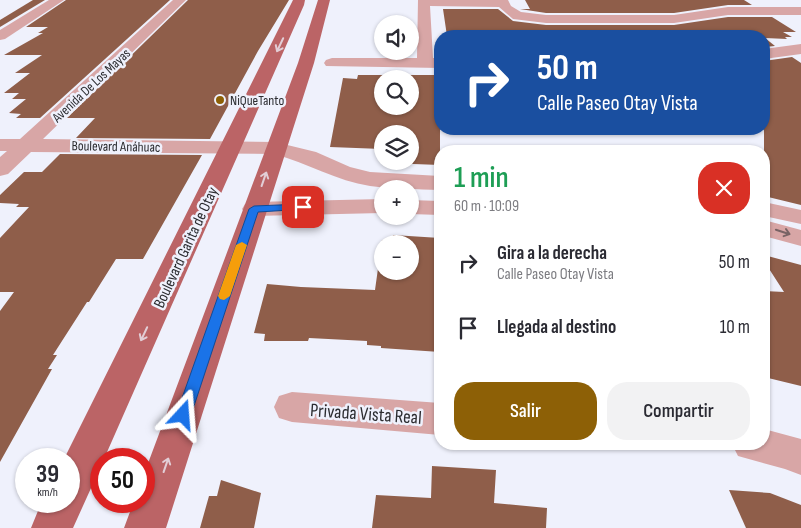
<!DOCTYPE html>
<html lang="es">
<head>
<meta charset="utf-8">
<style>
	:root { --surface:#fff; --page:#f2f2f3; --text:#2b2b33; --muted:#7c7c81; --accent:#8d6006 }
	body { margin:0; font-family:"Sofia Sans Condensed",sans-serif; background:var(--page); color:var(--text); height:100vh; display:flex; flex-direction:column; font-size:19px; white-space:nowrap }
	* { box-sizing:border-box; margin:0 }
	p { font-size:16px; color:var(--muted) }
	.icon { flex:none; width:28px; height:28px; fill:none; stroke:currentColor; stroke-width:2; stroke-linecap:round; stroke-linejoin:round }
	.map { position:relative; flex:1; overflow:hidden }
	.drawer { position:absolute; left:434px; top:145px; width:336px; height:305px; display:flex; flex-direction:column; background:var(--surface); border-radius:20px; box-shadow:0 1px 4px #0004 }
	.drawer>* { flex:none }
	.guide { position:absolute; left:434px; top:30px; width:336px; height:105px; border-radius:20px; box-shadow:0 1px 4px #0004; background:#1a4fa0; color:#fff; overflow:hidden }
	.controls { position:absolute; left:374px; top:15px; display:grid; gap:10px }
	.controls a { display:grid; place-items:center; width:45px; height:45px; border-radius:50%; background:var(--surface); box-shadow:0 1px 4px #0004; font-size:25px }
	.speed { position:absolute; left:15px; top:448px; display:flex; gap:10px; font-size:25px; font-weight:700; text-align:center }
	.speed>* { display:grid; place-content:center; width:65px; height:65px; border-radius:50%; background:var(--surface); box-shadow:0 1px 4px #0004; line-height:1 }
	.speed small { font-size:12px; font-weight:400 }
	.speed .limit { border:8px solid #d22; background:#fff; color:#111 }
	.pin { position:absolute; display:grid; place-items:center; width:42px; height:42px; color:#fff; margin:-21px; border-radius:10px; box-shadow:0 2px 8px #0006 }
	.me { position:absolute; width:55px; margin:-28px; rotate:19deg; stroke-linejoin:round; filter:drop-shadow(0 0 4px #0008) }
	.turn { display:flex; align-items:center; gap:18px; height:105px; padding:0 20px; font-size:22px }
	.turn .icon { width:65px; height:65px; stroke-width:2.5 }
	.turn b { display:block; font-size:35px; line-height:42px }
	.round { display:grid; place-items:center; flex:none; width:52px; height:52px; border-radius:20px; background:var(--page) }
	.overview { display:flex; align-items:center; justify-content:space-between; height:85px; padding:0 20px }
	h1 { font-size:30px; font-weight:600; line-height:38px; color:#1e9e55 }
	.button { display:flex; gap:10px; margin-top:auto; padding:10px 20px }
	.button a { flex:1; height:58px; border-radius:20px; background:var(--accent); color:#fff; font-size:20px; font-weight:600; line-height:58px; text-align:center }
	.button a+a { background:var(--page); color:var(--text) }
	ul { padding:0; list-style:none }
	li { display:flex; align-items:center; gap:15px; height:65px; padding:0 20px }
	li div { flex:1 }
	li b { display:block; font-size:19px }
	li em { font-style:normal }
	.map>svg:first-child { display:block }
	.building { fill:#8f5e4a; fill-rule:evenodd }
	.lines { fill:none; stroke-linecap:round; stroke-linejoin:round }
	.minor { fill:#d8a6a6; fill-rule:evenodd }
	.major { fill:#bb6466; fill-rule:evenodd }
	.oneway { stroke:#e2ced6 }
	.oneway2 { stroke:#796365 }
	.route { fill:#1a73e8; stroke:#114b97 }
	.slow { fill:#f59e0b }
	.poi-dot { fill:#8d6006; stroke:#eff1fc; stroke-width:2 }
	.labels { text-anchor:middle; stroke-width:5; stroke-linejoin:round; paint-order:stroke }
	.far-street-label { font-size:14px; fill:#2b2c30; stroke:#eff1fc }
	.far-poi-label { font-size:14px; fill:#2b2c30; stroke:#eff1fc; text-anchor:start }
	.street-label { font-size:16px; fill:#2b2c30; stroke:#eff1fc }
	.near-street-label { font-size:19px; fill:#2b2c30; stroke:#eff1fc }
</style>
</head>
<body>
<div class="map">
<svg width="801" height="528" viewBox="0 0 801 528">
	<rect width="100%" height="100%" fill="#eff1fc"/>
	<g class="building">
		<path d="M33,0H45L0,27V20Z"/>
		<path d="M66,0H170L40,118H16L21,114L9,113L26,99H12L19,93H4L30,73H15L42,55H4L43,33H38L48,27H26Z"/>
		<path d="M188,0H289L258,51L210,139L76,138L95,118H67Z"/>
		<path d="M525,0H744L752,5H728L674,13H546L520,9H530Z"/>
		<path d="M443,9H498L513,21L546,25H674L728,17H772L796,32H783L792,37H785L787,39L765,38L775,46L764,47V36H447Z"/>
		<path d="M792,57L801,63V205L764,196V61Z"/>
		<path d="M358,75H437L440,100V165L387,163L388,161H410V134H382V149L330,147L343,78L357,79ZM382,79H410V106H382Z"/>
		<path d="M60,154L202,155L143,259H116L89,302H87L53,355H57L48,369H52L0,462V311L14,292H0V238L29,207H16L19,204L0,203V195L24,172H42Z"/>
		<path d="M393,235L440,238V352L381,348V346L367,345V341L309,338L308,341H264L265,334L254,333L267,284L301,287L375,290L382,240H392ZM382,244H410V271H382Z"/>
		<path d="M764,255L801,265V386L764,377V291L784,292L764,261Z"/>
		<path d="M432,466L496,470L494,503L547,508L546,528H372L376,495L431,498Z"/>
		<path d="M221,480L261,493L254,528H200L209,496H217Z"/>
		<path d="M729,490L770,493L801,505V528H746Z"/>
	</g>
	<g class="lines">
		<g class="minor">
			<path d="M49,0H64L5,39L0,40V30Z"/>
			<path d="M173,0H186L43,139L275,142L316,152L350,167L370,172L440,176V190C417,189 393,189 370,186C337,181 307,163 274,154L31,152L8,174L0,176V157L7,151H0V139H20Z"/>
			<path d="M418,0H508L511,6L521,12L546,15H674L728,7H801V15H728L674,23H546L513,19L499,7L430,6L433,58H440V68L326,66L324,63L326,60L332,58H417Z"/>
			<path d="M801,44V54L764,59V49Z"/>
			<path d="M382,199V213L254,216L245,214L242,209L245,204L254,202Z"/>
			<path d="M410,200L440,201V215L410,214Z"/>
			<path d="M764,202L801,210V224L764,216Z"/>
			<path d="M764,220L801,230V246L764,236Z"/>
			<path d="M292,392L440,403V435L292,422L279,418L274,407L279,396Z"/>
			<path d="M764,429L801,439V475L785,469L738,456L732,444H764Z"/>
		</g>
		<g class="major">
			<path d="M293,0H305L304,5L104,459H101V466L73,528H31L42,501H69V459H64Z"/>
			<path d="M318,0H330L314,63L166,528H124L134,501H144V474L298,63Z"/>
		</g>
	</g>
	<defs><path id="oneway-shaft" d="M-6 0H5M1.5-3L5.5 0L1.5 3" fill="none" stroke-width="1.6" stroke-linecap="round" stroke-linejoin="round" transform="scale(1.25)"/></defs>
	<g class="oneway">
		<use href="#oneway-shaft" transform="translate(280 45) rotate(115)"/>
		<use href="#oneway-shaft" transform="translate(264 179) rotate(-71)"/>
		<use href="#oneway-shaft" transform="translate(144 334) rotate(115)"/>
		<use href="#oneway-shaft" transform="translate(166 465) rotate(-71)"/>
	</g>
	<use class="oneway2" href="#oneway-shaft" transform="translate(783 232) rotate(18)"/>
	<path class="route" d="M303,204L307,205V209L258,212L191,415L189,420L183,422L178,420L176,415L249,209L254,206Z"/>
	<path class="slow" d="M242,242L247,245L230,296L224,300L220,299L218,296L236,245Z"/>
	<circle class="poi-dot" cx="220" cy="100" r="5"/>
	<g class="labels">
		<g class="far-street-label">
			<text transform="translate(91 85) rotate(-43)" y="5">Avenida De Los Mayas</text>
			<text transform="translate(116 146) rotate(1)" y="5">Boulevard Anáhuac</text>
		</g>
		<g class="far-poi-label">
			<text x="230" y="105">NiQueTanto</text>
		</g>
		<g class="street-label">
			<text transform="translate(185 247) rotate(-65)" y="6">Boulevard Garita de Otay</text>
		</g>
		<g class="near-street-label">
			<text transform="translate(366 413) rotate(4)" y="7">Privada Vista Real</text>
		</g>
	</g>
</svg>
<div class="controls">
<a><svg class="icon" aria-label="sound" viewBox="0 0 24 24"><path d="M4 9h4l5-4v14l-5-4H4zM17 9q2 3 0 6"/></svg></a>
<a><svg class="icon" aria-label="search" viewBox="0 0 24 24"><circle cx="10" cy="10" r="6"/><path d="M15 15l6 6"/></svg></a>
<a><svg class="icon" aria-label="layers" viewBox="0 0 24 24"><path d="M12 4l9 5-9 5-9-5zM3 14l9 5 9-5"/></svg></a>
<a>+</a>
<a>−</a>
</div>
<div class="speed"><div>39<small>km/h</small></div><div class="limit">50</div></div>
<div class="pin" style="left:303px;top:207px;background:#d93025"><svg class="icon" aria-label="arrive" viewBox="0 0 24 24"><path d="M6 21V4h12l-3 4 3 4H6"/></svg></div>
<svg class="me" style="left:183px;top:415px" viewBox="-20 -20 40 40"><path d="M0-17L14 15 0 8-14 15z" fill="#1a73e8" stroke="#fff" stroke-width="4"/></svg>
<div class="guide">
<div class="turn"><svg class="icon" aria-label="right" viewBox="0 0 24 24"><path d="M7 20v-9h11M14 6l5 5-5 5"/></svg><div><b>50 m</b>Calle Paseo Otay Vista</div></div>
</div>
<section class="drawer">
<div class="overview"><div><h1>1 min</h1><p>60 m · 10:09</p></div><a class="round" style="background:#d93025;color:#fff"><svg class="icon" aria-label="close" viewBox="0 0 24 24"><path d="M6 6l12 12M18 6L6 18"/></svg></a></div>
<ul>
<li><svg class="icon" aria-label="right" viewBox="0 0 24 24"><path d="M7 20v-9h11M14 6l5 5-5 5"/></svg><div><b>Gira a la derecha</b><p>Calle Paseo Otay Vista</p></div><em>50 m</em></li>
<li><svg class="icon" aria-label="arrive" viewBox="0 0 24 24"><path d="M6 21V4h12l-3 4 3 4H6"/></svg><div><b>Llegada al destino</b></div><em>10 m</em></li>
</ul>
<div class="button"><a>Salir</a><a>Compartir</a></div>
</section>
</div>
</body>
</html>
